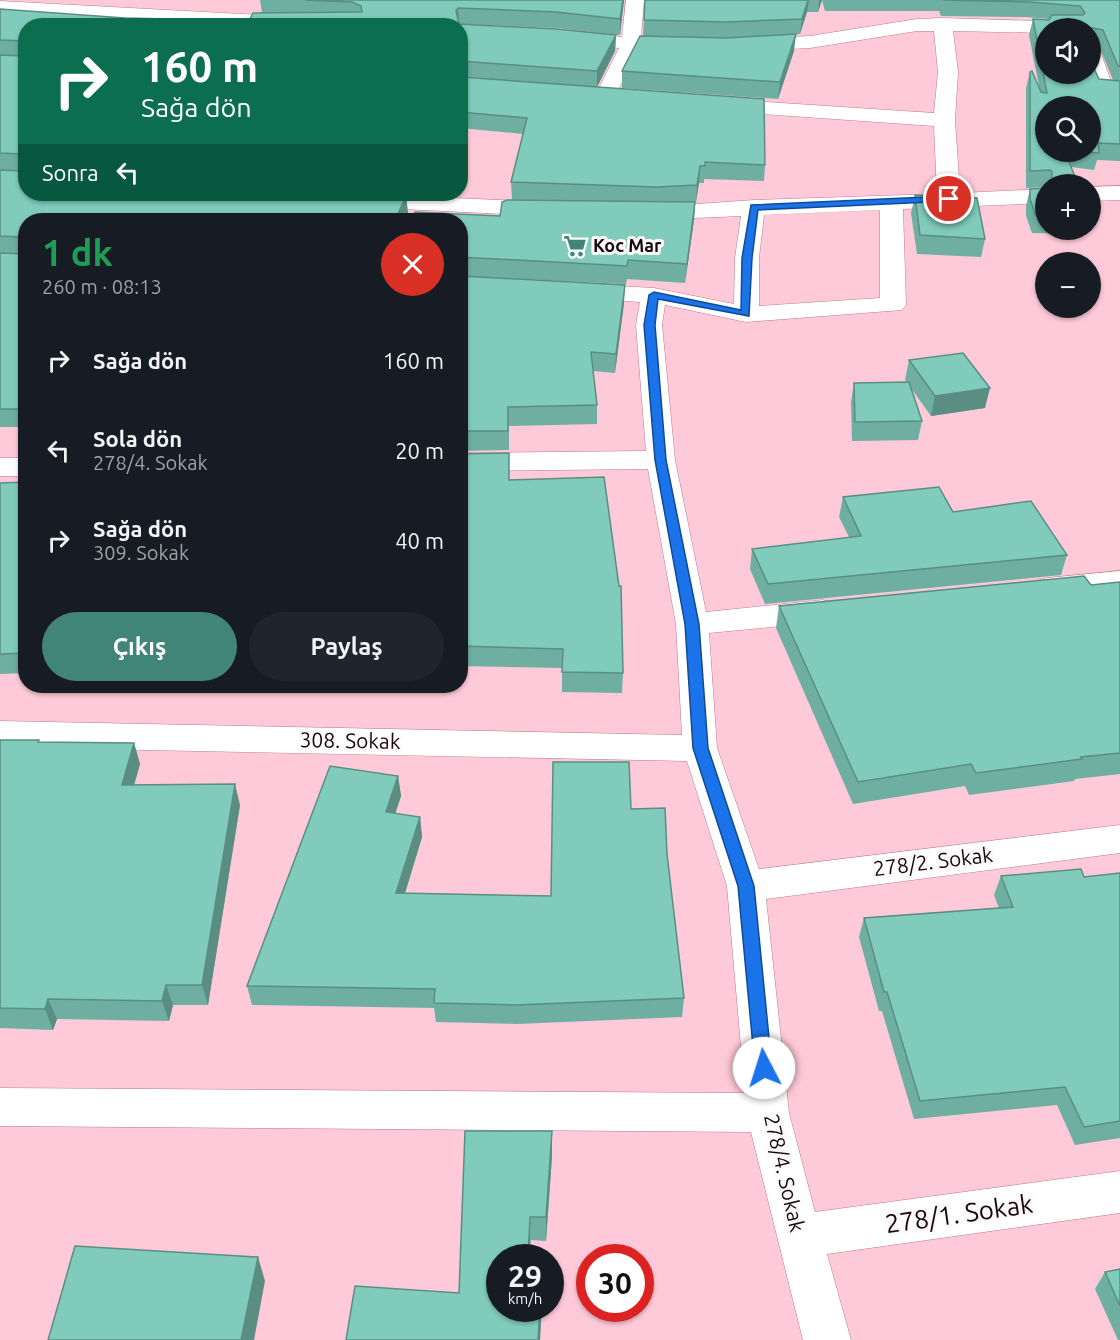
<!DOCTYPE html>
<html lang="tr">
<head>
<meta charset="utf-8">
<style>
	:root { --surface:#171b24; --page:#20242c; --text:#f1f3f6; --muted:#9ea1a6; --accent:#418578 }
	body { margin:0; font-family:Ubuntu,sans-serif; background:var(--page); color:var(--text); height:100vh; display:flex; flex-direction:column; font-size:22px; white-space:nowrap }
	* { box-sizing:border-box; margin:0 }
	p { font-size:20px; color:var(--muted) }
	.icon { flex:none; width:33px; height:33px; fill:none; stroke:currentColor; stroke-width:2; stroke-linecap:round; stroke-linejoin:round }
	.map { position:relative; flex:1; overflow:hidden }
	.sheet { position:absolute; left:18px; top:213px; width:450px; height:480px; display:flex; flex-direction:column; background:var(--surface); border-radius:24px; box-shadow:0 2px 4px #0004 }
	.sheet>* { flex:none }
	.top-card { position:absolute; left:18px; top:18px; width:450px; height:183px; border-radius:24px; box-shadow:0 2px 4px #0004; background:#0b6e4f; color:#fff; overflow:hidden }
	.controls { position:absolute; left:1035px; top:18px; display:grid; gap:12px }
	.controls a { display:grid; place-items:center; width:66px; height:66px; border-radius:50%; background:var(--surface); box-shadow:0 2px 4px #0004; font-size:30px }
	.speed { position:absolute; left:486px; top:1244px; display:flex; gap:12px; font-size:30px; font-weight:700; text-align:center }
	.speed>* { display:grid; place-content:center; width:78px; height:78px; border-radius:50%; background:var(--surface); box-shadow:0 2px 4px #0004; line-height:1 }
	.speed small { font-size:15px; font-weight:400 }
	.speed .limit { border:9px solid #d22; background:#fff; color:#111 }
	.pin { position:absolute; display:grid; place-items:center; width:51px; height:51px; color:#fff; margin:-26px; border:3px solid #fff; border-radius:50%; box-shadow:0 2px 6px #0007 }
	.me { position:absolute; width:66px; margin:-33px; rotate:355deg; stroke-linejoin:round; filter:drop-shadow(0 0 4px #0008) }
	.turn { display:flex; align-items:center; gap:21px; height:126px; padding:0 24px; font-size:27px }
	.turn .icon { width:78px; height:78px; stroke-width:2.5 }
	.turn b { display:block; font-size:42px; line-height:51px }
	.then { display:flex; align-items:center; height:57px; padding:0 24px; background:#0003; gap:12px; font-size:22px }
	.round { display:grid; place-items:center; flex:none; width:63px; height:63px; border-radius:32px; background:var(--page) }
	.summary { display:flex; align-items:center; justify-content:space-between; height:102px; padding:0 24px }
	h1 { font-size:36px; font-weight:600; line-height:45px; color:#1e9e55 }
	.cta { display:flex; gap:12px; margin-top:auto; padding:12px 24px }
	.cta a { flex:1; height:69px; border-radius:36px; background:var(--accent); color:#fff; font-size:24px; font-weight:600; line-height:69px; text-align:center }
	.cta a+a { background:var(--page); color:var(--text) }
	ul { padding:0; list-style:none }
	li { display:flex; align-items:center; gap:18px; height:90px; padding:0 24px }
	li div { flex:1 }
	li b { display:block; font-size:22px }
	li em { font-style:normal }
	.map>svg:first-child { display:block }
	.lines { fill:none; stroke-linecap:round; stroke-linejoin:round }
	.minor-casing { stroke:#b87c8e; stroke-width:1 }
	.minor { fill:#fff; fill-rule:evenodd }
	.wall { fill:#6eafa1; fill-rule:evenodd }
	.shaded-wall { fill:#5a8e83 }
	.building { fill:#80cbbb; stroke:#5a8e83; stroke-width:1.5 }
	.route { fill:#1a73e8; stroke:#114b97; stroke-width:1.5 }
	.labels { text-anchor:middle; stroke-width:6; stroke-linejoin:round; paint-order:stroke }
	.far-poi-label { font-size:18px; font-weight:bold; fill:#1c070e; stroke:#fbfbfb; text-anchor:start }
	.street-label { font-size:21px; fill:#1c070e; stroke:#fbfbfb }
	.near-street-label { font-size:26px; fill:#1c070e; stroke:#fbfbfb }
</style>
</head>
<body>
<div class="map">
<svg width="1120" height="1340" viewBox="0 0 1120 1340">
	<rect width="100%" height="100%" fill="#fec9d8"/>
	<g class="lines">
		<g class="minor-casing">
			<g id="minor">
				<path d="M626,0H644L641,38L687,41L690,45L687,49L638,50L615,96L612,100L605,102L598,100L595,96L619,48L570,43L563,41L560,37L563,33L570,31L622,37Z"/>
				<path d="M0,1L353,20L360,22L362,26H239L0,13Z"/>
				<path d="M943,18L1069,22L1076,24L1079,28H1046V33L953,31L958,72L955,120L960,193L1046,189V203L903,209L906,305L902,310L746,322L665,305L662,325L675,460L706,612L823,600L834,603L839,611L834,619L823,622L709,633L717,748L759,869L1120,825V853L766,899L789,1113L815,1212L1120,1171V1213L827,1254L851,1340H803L751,1132L0,1126V1088L745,1093L727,886L687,761L0,747V721L682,735L676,624L648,469L460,471V453L646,451L636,325L640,302L579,298L570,296L567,291L570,286L579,284L654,288L734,304L735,258L741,216L649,220L641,218L637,213L641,208L754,200L937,194L934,126L720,111L713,109L710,105L713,101L720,99L934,113L938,72L934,31H917L810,48L750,51L743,49L740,45L743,41L750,39L810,36L917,19ZM880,210V298L759,306V258L764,215Z"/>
				<path d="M1090,45L1097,47L1100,51L1112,84H1120V96L1097,94L1088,74H1090Z"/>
				<path d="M1120,186V200L1090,201V187Z"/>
				<path d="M360,194L546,202L554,204L557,209L554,214L546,216L361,207L353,205L350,200L353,195Z"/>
				<rect x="0" y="458" width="26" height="18"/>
				<path d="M1120,571V591L1047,598L1036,595L1031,588L1036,581L1047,578Z"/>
			</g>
		</g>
		<use href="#minor" class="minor"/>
	</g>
	<g class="wall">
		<path d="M260,0H624L620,35L556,28L464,24L616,35L615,51L597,87L765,165L764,181L704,179V183H699L696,202H695L694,220L685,283L627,279L626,284L460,276V220L500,216L512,199L511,182L523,134L460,128V26L26,194L406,196L408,213L26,220V427H0V9L125,18L249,21L262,13Z"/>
		<path d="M645,0H1120V161L1097,160L1094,170L1071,167L1078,184H1046V187L1026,188V88L1030,72L1040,91L1029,35L1033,19H1050L1026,17L941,16L939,11H825L822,0L818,12H807L800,34L770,36L794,51L778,99L622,88V71L643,36ZM1046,28L1099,46L1113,80L1099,79ZM1090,106V152H1046Z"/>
		<path d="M1046,188V230H1088L1087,234L1032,233L1026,216V206L1030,189Z"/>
		<path d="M388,194H416L415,195Z"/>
		<path d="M915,195L985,239L981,257L917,254L911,213Z"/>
		<path d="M460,276L624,303L615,373L593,371L597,405V424L509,426V450L460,451Z"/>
		<path d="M909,360L985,408L931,416L911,388L922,421L918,440L852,441L851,402L854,383L907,382L905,380Z"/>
		<path d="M460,454L509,480L623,673L622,693L562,692V668L460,666Z"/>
		<path d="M24,482L26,489V673L0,674V483Z"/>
		<path d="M843,497L953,512L1067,555L1061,575L765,604L750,569L752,549L849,537L839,517Z"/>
		<path d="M1120,582V774L1075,779L1074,781L969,795L965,786L853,804L776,628L779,606L1091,585Z"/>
		<path d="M0,740H39V742L134,743L140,764L134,785L240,805L208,1005H173L169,1021L57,1019L53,1030L0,1028Z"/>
		<path d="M398,776L401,796L395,814L420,817L422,837L405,893L551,896L631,809L667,854L684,998L682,1017L517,1024L436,1022L434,1008L252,1005L247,986Z"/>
		<path d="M1120,873V1138L1075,1145L1057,1105L914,1119L882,1011H879L859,937L864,918L999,908L994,895L1001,876L1084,877Z"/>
		<path d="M552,1131V1156L546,1241L531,1240L530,1257H500V1308H541L540,1340H346L459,1293Z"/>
		<path d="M1120,1269V1340H1118L1095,1289L1105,1272Z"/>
	</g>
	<g class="shaded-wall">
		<path d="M623,0H624L620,35V19Z"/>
		<path d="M808,0H809L807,12L800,34L802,19Z"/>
		<path d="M819,0H822L818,12Z"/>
		<path d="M458,8L459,24L456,11Z"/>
		<path d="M796,34L794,51L778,99L780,82Z"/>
		<path d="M616,35L615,51L597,87V71Z"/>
		<path d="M700,166L699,183L696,202L697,185Z"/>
		<path d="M406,196L408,213L404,220H395Z"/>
		<path d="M695,202L694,220L685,283L687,264Z"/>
		<path d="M625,285L624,303L615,373L616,354Z"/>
		<path d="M990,388L985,408L931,416L935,396Z"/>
		<path d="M24,482L26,489V509L20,492Z"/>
		<path d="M134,743L140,764L128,806L122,785Z"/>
		<path d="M398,776L401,796L389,832L386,812Z"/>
		<path d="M235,784L240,805L208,1005L202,985Z"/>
		<path d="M420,817L422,837L399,913L396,893Z"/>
		<path d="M166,985L173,1005L169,1021L162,1001Z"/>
		<path d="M48,999L57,1019L53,1030L45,1009Z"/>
		<path d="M552,1131V1156L546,1241V1217Z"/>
		<path d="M530,1217V1257H528Z"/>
		<path d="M258,1257L265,1281L254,1340H241Z"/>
		<path d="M540,1308H541V1320L540,1340H538Z"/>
	</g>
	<g class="building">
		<path d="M305,0H623L620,19L556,12L458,8L456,11L459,24L556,29L616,35L597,71L460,61V26H26V194H371L406,196L395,220H26V409H0V253L23,254V237L0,236V170L23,171V154L0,153V55L24,56V41L0,40V9L125,18L249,21L253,13L362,12L361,6L352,2Z"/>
		<path d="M645,0H808L802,19L727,22L644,20Z"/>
		<path d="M943,0H1120V66H1118L1103,30L1092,28L1090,52V28H1046V74H1090V60L1099,79L1120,81V144L1098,143L1099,153L1085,152H1090V106H1046V152H1065L1078,184H1052V172L1050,170L1030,171V72L1032,71L1041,92L1047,93L1033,19L1049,20L1052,15H1083L1085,13L1080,6L1029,2Z"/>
		<path d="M796,34L780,82L622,71L640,36L727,38Z"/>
		<path d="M460,77L764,99L765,165L705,162V166H700L697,185L657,187L511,182L527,118L460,112Z"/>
		<path d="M1046,188V216H1036L1030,199V189Z"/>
		<path d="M915,195L977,198L985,239L920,235Z"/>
		<path d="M507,200L695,202L687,264L628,260L627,266L460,257V220H412L415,212L500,216L502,202Z"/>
		<path d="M460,276L625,285L616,354L591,352L597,405L508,407V431H460Z"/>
		<path d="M963,353L990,388L935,396L909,360Z"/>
		<path d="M909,382L922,421L855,422L854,383Z"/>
		<path d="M509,453V480L604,477L619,586H621L623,673L562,672L563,649L460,646V454Z"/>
		<path d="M24,482L20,492H26V653L0,654V483Z"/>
		<path d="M939,487L953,512L1031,501L1067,555L768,584L752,549L861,536L843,497Z"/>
		<path d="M1084,576L1091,585L1120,582V753L1081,757L1082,759L976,773L971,764L858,782L779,606Z"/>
		<path d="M0,740H39L38,742L134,743L122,785L235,784L202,985H166L162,1001L48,999L45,1009L0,1008Z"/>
		<path d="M553,762H629L631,809L665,808L667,854L684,998L516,1005L434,1003L435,989L247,986L330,766L398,776L386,812L420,817L396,893L551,896Z"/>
		<path d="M1081,869L1084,877L1120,873V1121L1084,1127L1065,1087L920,1101L887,992H884L864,918L1013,907L1001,876Z"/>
		<path d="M465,1131H552L546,1217H530L528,1257H500V1308H540L538,1340H346L355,1286L459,1293Z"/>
		<path d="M75,1246L258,1257L241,1340H48Z"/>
		<path d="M1120,1269V1306L1105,1272Z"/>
	</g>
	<path class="route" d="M949,196L952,197V201L758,210L752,258L749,316L658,299L655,325L666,460L699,624L708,748L754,886L772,1068L770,1073L764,1076L758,1073L755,1068L738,886L693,748L685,624L655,460L644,325L649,295L654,292L741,310L742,258L751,205Z"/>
	<defs>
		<g id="supermarket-bare" transform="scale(1.8)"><path d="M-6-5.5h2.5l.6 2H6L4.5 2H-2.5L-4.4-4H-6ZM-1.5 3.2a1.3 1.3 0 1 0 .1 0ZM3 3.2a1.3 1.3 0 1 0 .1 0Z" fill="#418578" stroke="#fbfbfb" stroke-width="2.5" paint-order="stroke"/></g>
	</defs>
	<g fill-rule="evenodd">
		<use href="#supermarket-bare" x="575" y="246"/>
	</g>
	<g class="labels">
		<g class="far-poi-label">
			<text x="593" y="252">Koc Mar</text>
		</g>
		<g class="street-label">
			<text transform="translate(350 741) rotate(1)" y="7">308. Sokak</text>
			<text transform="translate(933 862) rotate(-7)" y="7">278/2. Sokak</text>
			<text transform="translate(784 1173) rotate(77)" y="7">278/4. Sokak</text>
		</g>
		<g class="near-street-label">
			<text transform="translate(959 1214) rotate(-8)" y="9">278/1. Sokak</text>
		</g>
	</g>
</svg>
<div class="controls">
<a><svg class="icon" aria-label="sound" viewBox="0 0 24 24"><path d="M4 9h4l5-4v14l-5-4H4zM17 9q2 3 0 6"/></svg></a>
<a><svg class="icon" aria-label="search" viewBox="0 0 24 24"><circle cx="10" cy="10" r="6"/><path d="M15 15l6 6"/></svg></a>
<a>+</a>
<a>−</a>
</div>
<div class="speed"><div>29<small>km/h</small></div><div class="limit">30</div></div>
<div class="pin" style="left:949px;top:199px;background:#d93025"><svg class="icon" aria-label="arrive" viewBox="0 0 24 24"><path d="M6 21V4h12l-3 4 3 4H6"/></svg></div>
<svg class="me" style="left:764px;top:1068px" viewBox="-20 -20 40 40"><circle r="19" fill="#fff"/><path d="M0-13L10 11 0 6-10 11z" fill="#1a73e8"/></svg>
<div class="top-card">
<div class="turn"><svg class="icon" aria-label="right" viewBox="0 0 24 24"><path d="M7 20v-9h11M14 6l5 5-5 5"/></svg><div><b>160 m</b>Sağa dön</div></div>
<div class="then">Sonra<svg class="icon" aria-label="left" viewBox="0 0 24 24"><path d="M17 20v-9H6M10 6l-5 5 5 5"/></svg></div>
</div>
<section class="sheet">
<div class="summary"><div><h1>1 dk</h1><p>260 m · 08:13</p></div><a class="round" style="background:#d93025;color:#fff"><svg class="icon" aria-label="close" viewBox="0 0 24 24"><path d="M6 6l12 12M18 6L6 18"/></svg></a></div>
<ul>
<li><svg class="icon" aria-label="right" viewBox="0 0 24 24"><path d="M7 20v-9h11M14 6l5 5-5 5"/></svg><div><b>Sağa dön</b></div><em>160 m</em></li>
<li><svg class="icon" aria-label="left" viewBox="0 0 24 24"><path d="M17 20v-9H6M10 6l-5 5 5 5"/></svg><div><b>Sola dön</b><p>278/4. Sokak</p></div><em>20 m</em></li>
<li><svg class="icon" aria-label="right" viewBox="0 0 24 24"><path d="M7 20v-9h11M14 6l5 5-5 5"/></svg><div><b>Sağa dön</b><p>309. Sokak</p></div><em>40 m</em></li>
</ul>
<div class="cta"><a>Çıkış</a><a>Paylaş</a></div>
</section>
</div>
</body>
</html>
